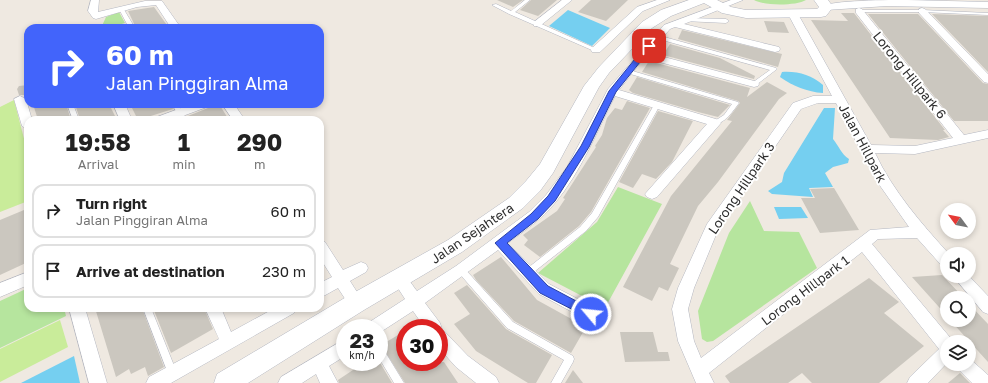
<!DOCTYPE html>
<html lang="en">
<head>
<meta charset="utf-8">
<style>
	:root { --surface:#fff; --page:#f2f2f2; --text:#222; --muted:#767676; --line:#e0e0e0 }
	body { margin:0; font-family:"Golos Text",sans-serif; background:var(--page); color:var(--text); height:100vh; display:flex; flex-direction:column; font-size:15px; white-space:nowrap }
	* { box-sizing:border-box; margin:0 }
	p { font-size:13px; color:var(--muted) }
	.icon { flex:none; width:22px; height:22px; fill:none; stroke:currentColor; stroke-width:2; stroke-linecap:round; stroke-linejoin:round }
	.map { position:relative; flex:1; overflow:hidden }
	.details { position:absolute; left:24px; top:116px; width:300px; height:196px; display:flex; flex-direction:column; background:var(--surface); border-radius:12px; box-shadow:0 2px 6px #0003 }
	.details>* { flex:none }
	.top-card { position:absolute; left:24px; top:24px; width:300px; height:84px; border-radius:12px; box-shadow:0 2px 6px #0003; background:#4264fb; color:#fff; overflow:hidden }
	.needle { width:26px; rotate:302deg }
	.fabs { position:absolute; left:940px; top:203px; display:grid; gap:8px }
	.fabs a { display:grid; place-items:center; width:36px; height:36px; border-radius:50%; background:var(--surface); box-shadow:0 2px 6px #0003; font-size:20px }
	.speed { position:absolute; left:336px; top:319px; display:flex; gap:8px; font-size:20px; font-weight:700; text-align:center }
	.speed>* { display:grid; place-content:center; width:52px; height:52px; border-radius:50%; background:var(--surface); box-shadow:0 2px 6px #0003; line-height:1 }
	.speed small { font-size:10px; font-weight:400 }
	.speed .limit { border:6px solid #d22; background:#fff; color:#111 }
	.pin { position:absolute; display:grid; place-items:center; width:34px; height:34px; color:#fff; margin:-17px; border-radius:8px; box-shadow:0 2px 6px #0006 }
	.me { position:absolute; width:44px; margin:-22px; rotate:298deg; stroke-linejoin:round; filter:drop-shadow(0 0 3px #0008) }
	.turn { display:flex; align-items:center; gap:14px; height:84px; padding:0 16px; font-size:18px }
	.turn .icon { width:52px; height:52px; stroke-width:2.5 }
	.turn b { display:block; font-size:28px; line-height:34px }
	.eta { display:flex; justify-content:space-evenly; align-items:center; height:68px; text-align:center }
	.eta b { font-size:24px; font-weight:700; line-height:28px }
	ul { padding:0; list-style:none }
	li { display:flex; align-items:center; gap:12px; height:54px; margin:0 8px 6px; padding:0 8px; border:2px solid var(--line); border-radius:12px }
	li div { flex:1 }
	li b { display:block; font-size:15px }
	li em { font-style:normal }
	.map>svg:first-child { display:block }
	.green { fill:#b6e59e }
	.pitch { fill:#c9ec9a }
	.water { fill:#75cff0 }
	.building { fill:#cbc7bf }
	.lines { fill:none; stroke-linecap:round; stroke-linejoin:round }
	.service-casing { stroke:#b4b7c1; stroke-width:1 }
	.minor-casing { stroke:#b4b7c1; stroke-width:1 }
	.secondary-casing { stroke:#b4b7c1; stroke-width:1 }
	.service { fill:#fff; fill-rule:evenodd }
	.minor { fill:#fff; fill-rule:evenodd }
	.secondary { fill:#fff; fill-rule:evenodd }
	.route { fill:#4264fb; stroke:#2b41a3 }
	.labels { text-anchor:middle; stroke-width:4; stroke-linejoin:round; paint-order:stroke }
	.street-label { font-size:13px; fill:#2e2e2e; stroke:#fff }
</style>
</head>
<body>
<div class="map">
<svg width="988" height="383" viewBox="0 0 988 383">
	<rect width="100%" height="100%" fill="#efe9e1"/>
	<g class="green">
		<path d="M754,0H806C796,6 764,6 754,0Z"/>
		<path d="M119,12L125,23L115,26L114,28H101L106,17Z"/>
		<path d="M618,187L662,204L605,308L538,273L597,222Z"/>
		<path d="M750,201L764,231L799,232L817,268L713,341L707,342L702,339L698,311L729,233Z"/>
		<path d="M28,288V308H64L66,316L0,348V301Z"/>
	</g>
	<g class="pitch">
		<path d="M14,100L28,154V201L0,212V107Z"/>
		<path d="M60,320L68,347L0,382V349Z"/>
	</g>
	<g class="water">
		<path d="M568,10L610,28L592,46L549,26Z"/>
		<path d="M782,72C798,71 811,75 823,85V93C807,92 793,86 780,77Z"/>
		<path d="M824,108H835L833,139C839,146 841,154 849,159L848,163L833,167L825,173L833,187L809,188L813,197L772,194L768,191L782,182L784,173Z"/>
		<path d="M774,207H801L808,218L779,219Z"/>
		<path d="M74,356L80,383H21Z"/>
	</g>
	<g class="building">
		<path d="M497,0H523L513,7Z"/>
		<path d="M531,0H557L538,16L520,10Z"/>
		<path d="M591,0H628L606,21L578,12Z"/>
		<path d="M154,7L169,28H136L128,11Z"/>
		<path d="M841,13H854L945,130H943L949,137L938,140L890,138L811,20L848,21Z"/>
		<path d="M868,14H918L983,83L988,84V121H954Z"/>
		<path d="M932,14L988,16V72Z"/>
		<path d="M764,21L784,22L789,33L768,32Z"/>
		<path d="M682,30L782,54L778,67L678,39Z"/>
		<path d="M670,44L720,58L755,76L754,79L663,55Z"/>
		<path d="M649,61L750,88L747,97L767,82L787,93L779,99L718,182L698,206L670,264L679,268L668,291L659,287L652,301L623,287L671,196L732,121L727,120L740,103L738,101L642,72Z"/>
		<path d="M637,77L730,105L718,117L698,112L633,93L629,90Z"/>
		<path d="M28,85V95H19L17,89L19,86Z"/>
		<path d="M627,101L650,108L591,212L579,226L540,257L524,245L528,240L523,235L557,211L565,199L563,198L596,147L595,146L602,135L607,118L615,108L622,110Z"/>
		<path d="M33,104H66L71,120H38Z"/>
		<path d="M75,104H109L117,120H80Z"/>
		<path d="M130,104H171L173,109L138,120Z"/>
		<path d="M210,104H219L229,120H190L188,116L208,108Z"/>
		<path d="M658,111L693,121L672,162L656,179L642,174L633,188L619,182Z"/>
		<path d="M834,188L859,230L820,233L801,198H815L810,189Z"/>
		<path d="M24,210L28,225V262L0,275V220Z"/>
		<path d="M501,257L537,300L586,327L571,353L514,321L476,280L473,275Z"/>
		<path d="M942,275L964,298H947V316L912,277Z"/>
		<path d="M869,278L899,302L884,313L924,346L879,383H812L802,373L788,383H730L725,376Z"/>
		<path d="M467,285L506,329L552,355L536,383H528L476,351L454,324L470,314L454,293Z"/>
		<path d="M969,304L988,324V362L950,320H969Z"/>
		<path d="M95,308H142L164,367L148,376L145,367L131,374L129,369L116,377Z"/>
		<path d="M153,308H204L213,329L171,353Z"/>
		<path d="M405,331V362H444L458,383H405L381,345Z"/>
		<path d="M620,332H653L658,352H668L670,361L625,362Z"/>
		<path d="M379,361L392,383H339L338,380L365,362Z"/>
		<path d="M573,370L583,383H565Z"/>
		<path d="M960,373L970,383H948Z"/>
	</g>
	<g class="lines">
		<g class="service-casing">
			<g id="service">
				<path d="M525,0H530L515,12L599,50L598,51H594L509,14L492,5L496,4L511,11Z"/>
				<path d="M119,8H123L135,28H129L119,9Z"/>
				<path d="M857,10H922L988,13V15L922,12H857Z"/>
				<path d="M686,18L726,19L729,21L726,23L684,21V19Z"/>
				<path d="M657,35L776,68L777,69L756,85H752V83L770,70L655,38L654,37Z"/>
				<path d="M629,70L738,102L739,103C733,111 724,125 713,124L712,123L713,122L724,115L732,104L627,73L626,72Z"/>
				<path d="M657,103L660,105L598,217L586,231L530,275L527,276L524,275L523,273L524,271L580,227L592,213L654,105Z"/>
				<path d="M67,104H73L79,120H73Z"/>
				<path d="M172,104H178L187,120H181Z"/>
				<path d="M461,267L464,268L513,322L573,356L574,359L573,362L561,383H551L564,360L507,328L458,272L457,270L458,268Z"/>
				<path d="M143,308H151L177,373L175,376L172,377L169,376Z"/>
				<path d="M379,346L382,347L404,383H394L379,358Z"/>
			</g>
		</g>
		<g class="minor-casing">
			<g id="minor">
				<path d="M91,0H99L98,12L145,1H162L181,28H171L156,5L137,7L96,19L93,18L88,11Z"/>
				<path d="M562,0H572L540,26H534V22Z"/>
				<path d="M657,0H670L643,11L600,52H592L591,50L592,48L637,7Z"/>
				<path d="M731,0H743L684,24L779,47L780,49L779,51L775,52L675,27L670,29L649,53L758,82L759,84L758,86L754,87L644,58L619,90L719,120L721,123L657,197L652,199L647,197L645,194L707,124L615,96C597,131 581,172 555,203C542,219 525,230 508,243L549,284L597,309L599,314L597,319L591,321L585,319L539,294L498,250L425,303L440,323L442,329L468,356L496,377L499,383H476L456,367L439,348V328H425L413,311L379,333V328H366L368,323L405,299L392,279L394,275C406,270 410,283 417,291L456,266L529,212L546,195L567,167L608,89L664,25Z"/>
				<path d="M907,0L988,2V8L887,6L826,10L821,7C829,0 893,0 907,0Z"/>
				<path d="M859,8L862,9L964,135L988,130V138L915,154L875,153C893,191 921,223 949,254H947V268L942,266L917,238L878,239L872,244L953,341V342H947V363L928,383H907L910,377L939,349L862,252L709,373L714,383H696L678,341L672,309L678,288L707,224L793,103L813,96H832L788,14L790,12L793,11L798,14L871,145L915,146L953,138L856,13V9ZM818,103H836L876,180L909,227L870,230L701,358L694,341L688,309L694,288L718,230L801,109Z"/>
				<path d="M922,8L925,9L988,74V83L984,82L919,13V9Z"/>
				<path d="M20,96L26,99L32,120H28V130L22,126L14,99Z"/>
				<path d="M113,104H125L132,120H120Z"/>
				<path d="M192,104H209L207,107L172,120H155L157,117Z"/>
				<path d="M222,104H234L245,120H233Z"/>
				<path d="M320,240L325,242L343,270L361,262L366,264L368,268L366,272L350,281L364,303L361,308L356,310L351,308L338,288L320,298V283L332,277L320,258Z"/>
				<path d="M28,272V285L0,297V283Z"/>
				<path d="M953,276H969L988,296V314L983,312Z"/>
				<path d="M69,308H85L107,383H89Z"/>
				<path d="M205,308H221L231,332L275,308H297L294,313L171,383H146L149,377L219,339Z"/>
				<path d="M345,339V356L329,366L338,383H320L316,374L302,383H278L281,377Z"/>
				<path d="M969,358L988,375V383H972L959,370L957,364H969Z"/>
			</g>
		</g>
		<g class="secondary-casing">
			<path id="secondary" d="M689,0H717L731,7L746,10L817,9L819,7L814,0H828L833,7L826,16L821,17L746,18L722,13L704,3L671,16L652,28L609,73L599,87L553,173L540,191L523,208L462,252L364,310L248,383H214L217,374L348,296L448,240L509,198L526,181L540,164L584,86L599,67L642,22L661,10Z"/>
		</g>
		<use href="#service" class="service"/>
		<use href="#minor" class="minor"/>
		<use href="#secondary" class="secondary"/>
	</g>
	<path class="route" d="M647,44L653,46L616,92L589,147L555,201L538,219L507,243L548,286L595,311L596,314L595,318L591,319L540,293L495,243L531,214L548,196L581,146L609,91Z"/>
	<g class="labels">
		<g class="street-label">
			<text transform="translate(910 75) rotate(51)" y="5">Lorong Hillpark 6</text>
			<text transform="translate(863 143) rotate(62)" y="5">Jalan Hillpark</text>
			<text transform="translate(741 188) rotate(-56)" y="5">Lorong Hillpark 3</text>
			<text transform="translate(472 233) rotate(-34)" y="5">Jalan Sejahtera</text>
			<text transform="translate(805 290) rotate(-37)" y="5">Lorong Hillpark 1</text>
		</g>
	</g>
</svg>
<div class="fabs">
<a><svg class="needle" viewBox="-14 -14 28 28"><path d="M0-13l5 13h-10z" fill="#e53935"/><path d="M0 13l5-13h-10z" fill="#767676"/></svg></a>
<a><svg class="icon" aria-label="sound" viewBox="0 0 24 24"><path d="M4 9h4l5-4v14l-5-4H4zM17 9q2 3 0 6"/></svg></a>
<a><svg class="icon" aria-label="search" viewBox="0 0 24 24"><circle cx="10" cy="10" r="6"/><path d="M15 15l6 6"/></svg></a>
<a><svg class="icon" aria-label="layers" viewBox="0 0 24 24"><path d="M12 4l9 5-9 5-9-5zM3 14l9 5 9-5"/></svg></a>
</div>
<div class="speed"><div>23<small>km/h</small></div><div class="limit">30</div></div>
<div class="pin" style="left:649px;top:46px;background:#d93025"><svg class="icon" aria-label="arrive" viewBox="0 0 24 24"><path d="M6 21V4h12l-3 4 3 4H6"/></svg></div>
<svg class="me" style="left:591px;top:314px" viewBox="-20 -20 40 40"><circle r="17" fill="#4264fb" stroke="#fff" stroke-width="3"/><path d="M0-11L8 9 0 5-8 9z" fill="#fff"/></svg>
<div class="top-card">
<div class="turn"><svg class="icon" aria-label="right" viewBox="0 0 24 24"><path d="M7 20v-9h11M14 6l5 5-5 5"/></svg><div><b>60 m</b>Jalan Pinggiran Alma</div></div>
</div>
<section class="details">
<div class="eta">
<div><b>19:58</b><p>Arrival</p></div>
<div><b>1</b><p>min</p></div>
<div><b>290</b><p>m</p></div>
</div>
<ul>
<li><svg class="icon" aria-label="right" viewBox="0 0 24 24"><path d="M7 20v-9h11M14 6l5 5-5 5"/></svg><div><b>Turn right</b><p>Jalan Pinggiran Alma</p></div><em>60 m</em></li>
<li><svg class="icon" aria-label="arrive" viewBox="0 0 24 24"><path d="M6 21V4h12l-3 4 3 4H6"/></svg><div><b>Arrive at destination</b></div><em>230 m</em></li>
</ul>
</section>
</div>
</body>
</html>
